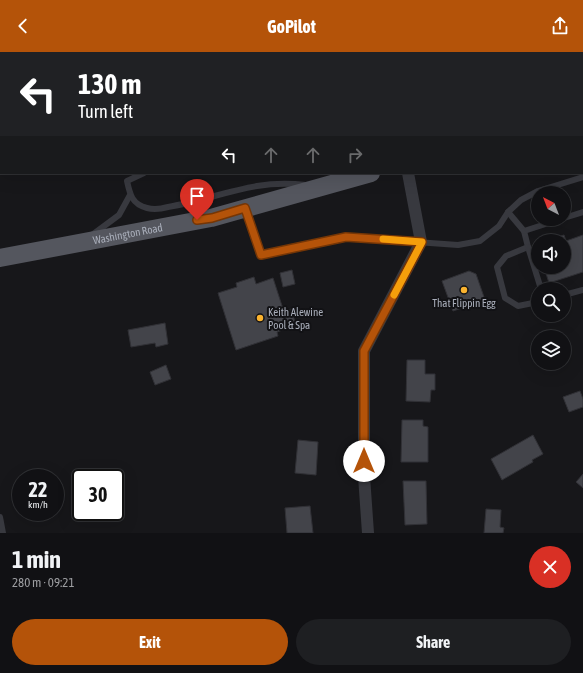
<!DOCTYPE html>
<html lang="en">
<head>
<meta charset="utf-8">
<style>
	:root { --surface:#111114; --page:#1e1f22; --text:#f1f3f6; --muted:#9c9da0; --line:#303134; --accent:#b45309 }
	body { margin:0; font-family:"Asap Condensed",sans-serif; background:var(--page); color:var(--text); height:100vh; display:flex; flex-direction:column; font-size:15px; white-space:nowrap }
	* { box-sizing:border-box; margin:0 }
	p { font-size:13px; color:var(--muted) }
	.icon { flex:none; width:22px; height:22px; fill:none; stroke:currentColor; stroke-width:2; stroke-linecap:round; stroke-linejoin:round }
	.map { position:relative; height:481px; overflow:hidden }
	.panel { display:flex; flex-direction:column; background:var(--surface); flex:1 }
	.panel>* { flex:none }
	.banner { position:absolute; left:0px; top:0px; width:583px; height:122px; box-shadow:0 4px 16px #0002,0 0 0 1px var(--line); background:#202124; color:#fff; overflow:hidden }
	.needle { width:26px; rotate:318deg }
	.controls { position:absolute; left:531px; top:134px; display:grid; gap:8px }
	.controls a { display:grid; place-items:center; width:40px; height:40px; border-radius:50%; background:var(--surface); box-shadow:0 4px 16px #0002,0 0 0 1px var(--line); font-size:20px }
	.speed { position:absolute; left:12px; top:417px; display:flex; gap:8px; font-size:20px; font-weight:700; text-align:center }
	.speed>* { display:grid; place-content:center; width:52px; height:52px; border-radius:50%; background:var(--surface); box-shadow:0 4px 16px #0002,0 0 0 1px var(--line); line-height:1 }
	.speed small { font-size:10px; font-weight:400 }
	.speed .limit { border:2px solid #111; border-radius:6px; background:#fff; color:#111 }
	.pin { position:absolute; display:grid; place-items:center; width:34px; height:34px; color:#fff; margin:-41px -17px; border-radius:50% 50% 50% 0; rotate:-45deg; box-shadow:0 0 4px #0007 }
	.pin .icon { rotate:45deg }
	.me { position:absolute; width:44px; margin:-22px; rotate:0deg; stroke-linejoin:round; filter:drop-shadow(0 0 3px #0008) }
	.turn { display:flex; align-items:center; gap:14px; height:84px; padding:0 12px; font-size:18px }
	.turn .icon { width:52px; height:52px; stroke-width:2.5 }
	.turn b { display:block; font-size:28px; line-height:34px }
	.lanes { display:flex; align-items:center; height:38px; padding:0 12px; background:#0003; justify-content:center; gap:20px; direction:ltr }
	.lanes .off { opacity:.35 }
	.round { display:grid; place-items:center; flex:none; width:42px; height:42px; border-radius:21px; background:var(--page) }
	.overview { display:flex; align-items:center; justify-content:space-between; height:68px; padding:0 12px }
	h1 { font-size:24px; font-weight:700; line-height:30px }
	.cta { display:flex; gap:8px; margin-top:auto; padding:8px 12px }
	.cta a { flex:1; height:46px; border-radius:24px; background:var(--accent); color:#fff; font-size:16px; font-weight:700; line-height:46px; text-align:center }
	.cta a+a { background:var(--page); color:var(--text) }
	header { display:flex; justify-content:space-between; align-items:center; height:52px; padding:0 12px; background:var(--accent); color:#fff; font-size:18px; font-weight:700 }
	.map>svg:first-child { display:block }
	.building { fill:#43444a; stroke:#313136 }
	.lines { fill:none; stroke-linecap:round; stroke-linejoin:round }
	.service { stroke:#38393f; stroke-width:6 }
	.minor { stroke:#38393f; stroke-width:12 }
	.primary { stroke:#54565e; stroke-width:18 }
	.route-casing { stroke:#753606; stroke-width:10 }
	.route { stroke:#b45309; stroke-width:7 }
	.slow { stroke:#f59e0b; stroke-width:7 }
	.poi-dot { fill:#fab32f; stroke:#121215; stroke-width:1.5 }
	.labels { text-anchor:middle; stroke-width:4; stroke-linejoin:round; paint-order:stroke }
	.street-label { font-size:11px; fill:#a9aeba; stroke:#121215 }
	.poi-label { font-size:11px; fill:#a9aeba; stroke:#121215 }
</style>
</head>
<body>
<header><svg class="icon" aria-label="back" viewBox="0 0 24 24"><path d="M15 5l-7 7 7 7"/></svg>GoPilot<svg class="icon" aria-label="share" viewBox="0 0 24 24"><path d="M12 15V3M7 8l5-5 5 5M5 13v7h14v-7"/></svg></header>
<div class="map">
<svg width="583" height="481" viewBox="0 0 583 481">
	<rect width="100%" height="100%" fill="#17171a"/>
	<g class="building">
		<path d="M564,183L566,189L583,183V220L549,231L544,215H564V189H543Z"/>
		<path d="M292,218L295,232L283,235L280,221Z"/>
		<path d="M469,219L476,222L485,248L453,259L442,229Z"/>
		<path d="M254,225L256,232L273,226L284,260L291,257L296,273L277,280L278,284L236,298L218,241L237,235L236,231Z"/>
		<path d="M165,271L168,292L156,295L155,291L131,295L128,278Z"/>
		<path d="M407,308H425V322H435V338H431L430,350L406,349Z"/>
		<path d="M166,313L171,327L155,333L150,320Z"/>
		<path d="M580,339L583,347V355L569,360L563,345Z"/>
		<path d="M402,368H423V374L428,375V410H401Z"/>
		<path d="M533,383L543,402L532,408L533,410L502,428L491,407Z"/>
		<path d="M298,388L318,390L316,423L295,421Z"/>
		<path d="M583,422V436L576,430Z"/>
		<path d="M403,429H426L427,472L405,473Z"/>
		<path d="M310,454L313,481H287L285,456Z"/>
		<path d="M486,457L501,458L500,475L504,476L503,481H484Z"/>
	</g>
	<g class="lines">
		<g class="service">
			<path d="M115,0V1"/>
			<path d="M211,0V1"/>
			<path d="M282,0V1"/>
			<path d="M557,0V1"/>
			<path d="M237,1V0"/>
			<path d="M568,1L571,0"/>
			<path d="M144,121L127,129C130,143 132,152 147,156C154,158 161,157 168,155C198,150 227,139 257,134C275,131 288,131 306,133"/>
			<path d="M246,157L261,203L346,185L458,193L480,189L499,174L508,160L521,148L538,139L583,125"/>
			<path d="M508,160L524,179L528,195L506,204L497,215L505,246L518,254L538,250"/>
			<path d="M564,166L583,160"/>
			<path d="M524,179L561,167"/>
			<path d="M92,183L119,163L130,143"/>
			<path d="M528,195L541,237"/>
			<path d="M564,243L583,238"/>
			<path d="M0,465L3,481"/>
		</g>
		<g class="minor">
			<path d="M354,0V1"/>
			<path d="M368,481L364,424V299L421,190L408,121"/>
		</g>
		<g class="primary">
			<path d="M582,55H583"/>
			<path id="s1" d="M0,206L211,166L371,121"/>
		</g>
	</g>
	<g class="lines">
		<g class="route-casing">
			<path id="route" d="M197,168L212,166L245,156L261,203L346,185L422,190L364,299V409"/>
		</g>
		<use href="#route" class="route"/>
		<path class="slow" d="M383,187L422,190L394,243"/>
	</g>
	<g class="poi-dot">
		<circle cx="464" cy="238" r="4"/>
		<circle cx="260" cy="266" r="4"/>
	</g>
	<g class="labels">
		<g class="street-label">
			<text dy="4" stroke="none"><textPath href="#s1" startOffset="130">Washington Road</textPath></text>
		</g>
		<g class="poi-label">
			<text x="464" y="255">That Flippin Egg</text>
			<text x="268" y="264" text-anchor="start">Keith Alewine<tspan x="268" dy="13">Pool &amp; Spa</tspan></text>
		</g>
	</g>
</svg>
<div class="controls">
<a><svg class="needle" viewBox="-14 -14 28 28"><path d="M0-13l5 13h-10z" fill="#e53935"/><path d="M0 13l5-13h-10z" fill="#9c9da0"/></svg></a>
<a><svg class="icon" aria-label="sound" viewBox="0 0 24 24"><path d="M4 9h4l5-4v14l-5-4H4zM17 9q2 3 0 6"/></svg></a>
<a><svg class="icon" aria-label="search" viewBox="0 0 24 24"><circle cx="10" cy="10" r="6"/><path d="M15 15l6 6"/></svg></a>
<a><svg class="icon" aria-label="layers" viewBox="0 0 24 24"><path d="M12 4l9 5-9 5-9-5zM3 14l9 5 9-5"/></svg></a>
</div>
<div class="speed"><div>22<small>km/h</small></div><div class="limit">30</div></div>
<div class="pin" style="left:197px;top:168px;background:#d93025"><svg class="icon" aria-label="arrive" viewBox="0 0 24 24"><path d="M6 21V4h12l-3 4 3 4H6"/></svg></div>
<svg class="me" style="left:364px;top:409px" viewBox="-20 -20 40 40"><circle r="19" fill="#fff"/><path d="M0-13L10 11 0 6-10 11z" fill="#b45309"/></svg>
<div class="banner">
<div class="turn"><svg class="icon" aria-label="left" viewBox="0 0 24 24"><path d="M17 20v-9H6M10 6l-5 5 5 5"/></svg><div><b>130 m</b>Turn left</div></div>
<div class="lanes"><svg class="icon" aria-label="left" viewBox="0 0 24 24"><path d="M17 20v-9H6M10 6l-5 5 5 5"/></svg><svg class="icon off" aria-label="ahead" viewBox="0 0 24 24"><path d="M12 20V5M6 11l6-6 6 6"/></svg><svg class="icon off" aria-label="ahead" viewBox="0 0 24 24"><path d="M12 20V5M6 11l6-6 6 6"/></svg><svg class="icon off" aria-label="right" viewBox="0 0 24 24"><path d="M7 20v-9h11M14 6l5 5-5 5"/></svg></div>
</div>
</div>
<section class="panel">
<div class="overview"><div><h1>1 min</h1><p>280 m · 09:21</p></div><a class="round" style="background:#d93025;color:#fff"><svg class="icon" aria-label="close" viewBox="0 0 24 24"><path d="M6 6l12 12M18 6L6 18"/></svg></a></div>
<div class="cta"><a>Exit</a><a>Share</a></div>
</section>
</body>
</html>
